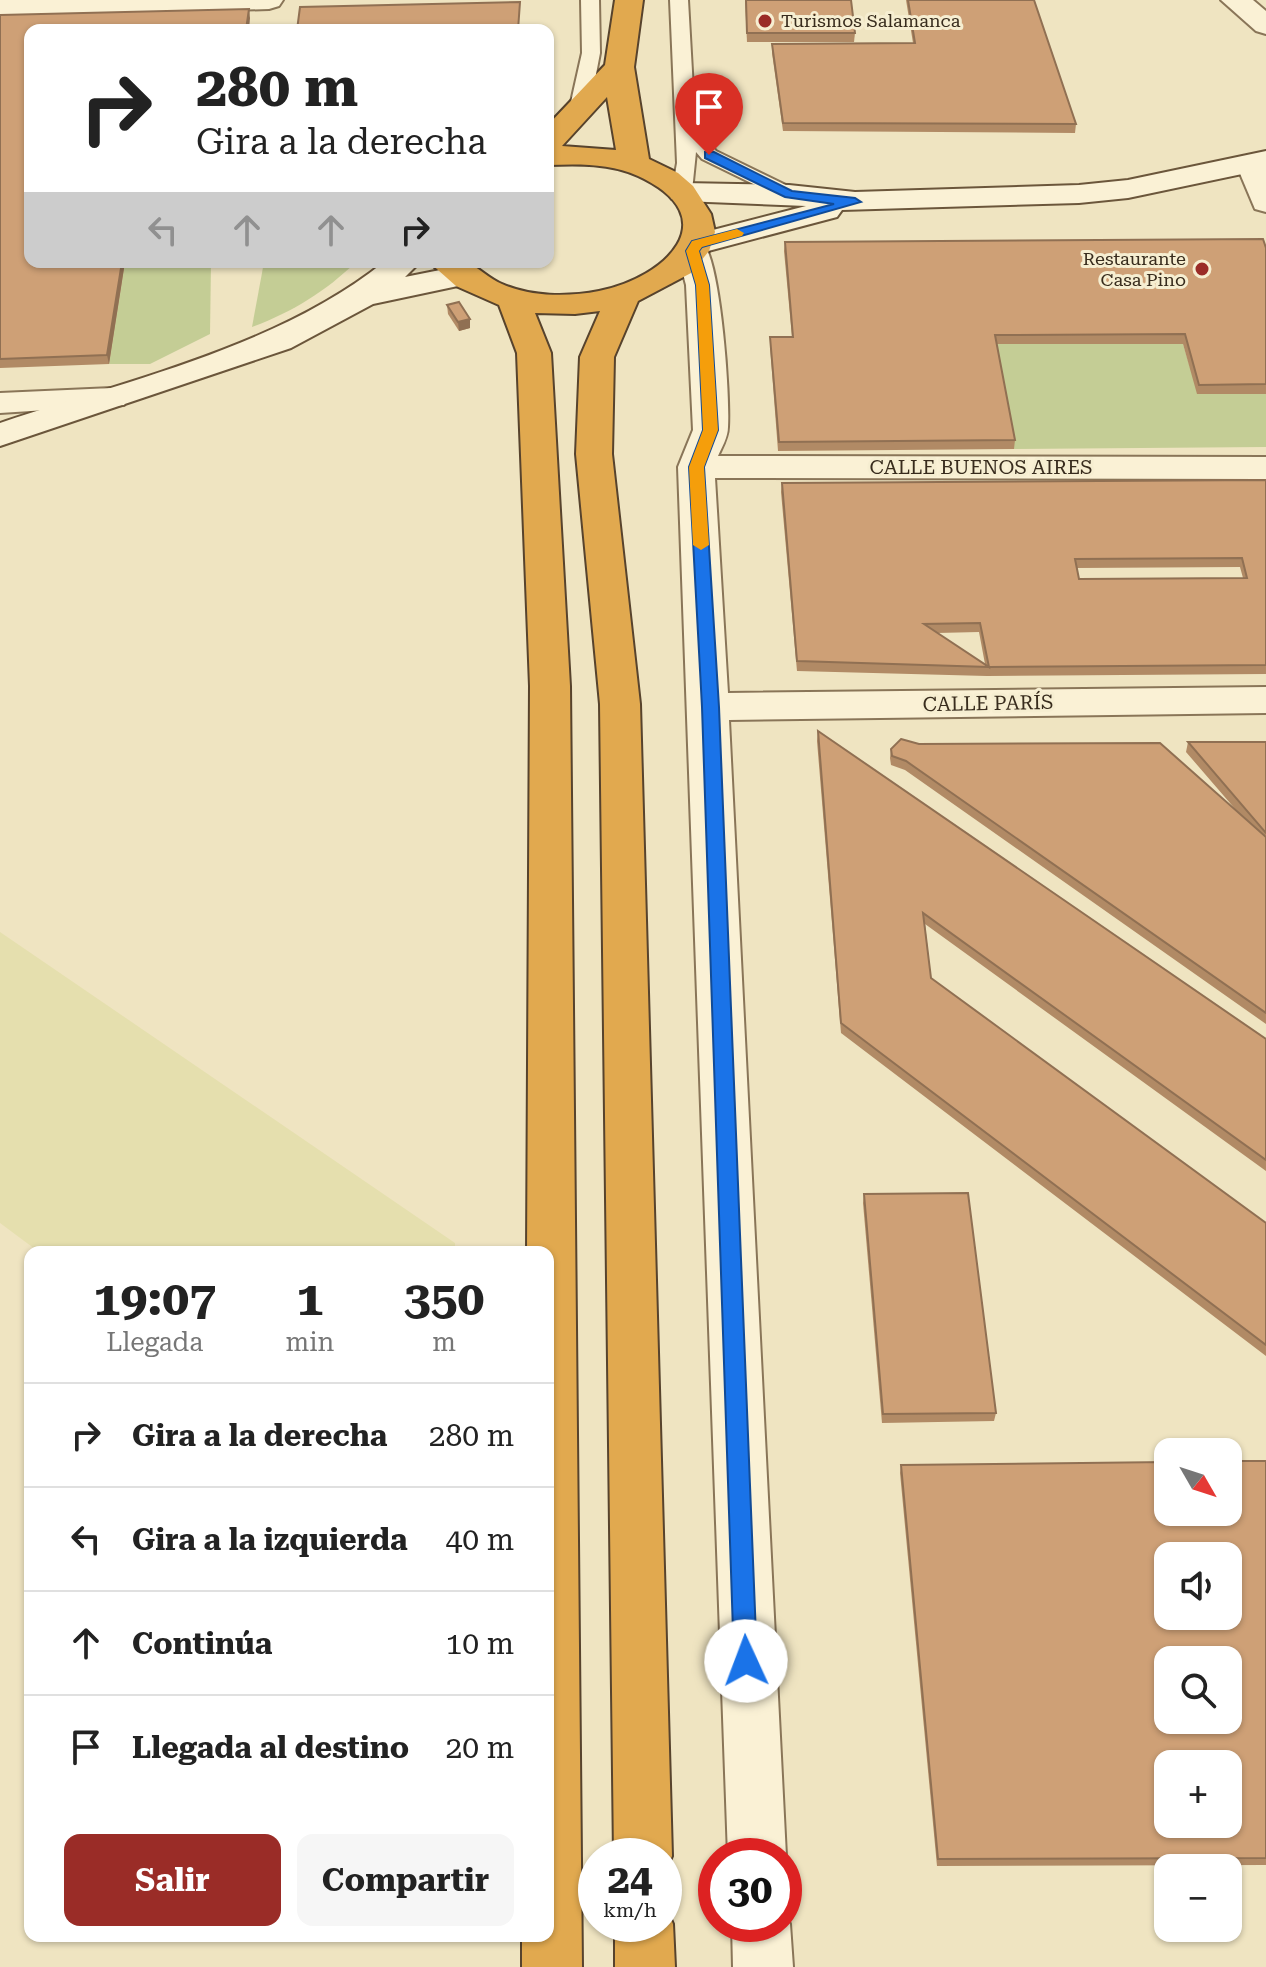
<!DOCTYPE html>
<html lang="es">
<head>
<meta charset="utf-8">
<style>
	:root { --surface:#fff; --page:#f6f6f6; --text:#222; --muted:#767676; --line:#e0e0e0; --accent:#9a2c27 }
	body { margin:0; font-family:"Roboto Serif",serif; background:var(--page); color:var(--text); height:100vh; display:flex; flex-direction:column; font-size:30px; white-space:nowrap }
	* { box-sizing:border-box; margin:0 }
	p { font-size:26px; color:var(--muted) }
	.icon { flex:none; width:44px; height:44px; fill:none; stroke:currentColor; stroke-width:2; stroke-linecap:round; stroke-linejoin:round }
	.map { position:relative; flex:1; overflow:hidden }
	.panel { position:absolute; left:24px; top:1246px; width:530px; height:696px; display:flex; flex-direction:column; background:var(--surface); border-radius:16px; box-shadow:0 2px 6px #0004 }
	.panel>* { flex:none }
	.banner { position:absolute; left:24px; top:24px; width:530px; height:244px; border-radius:16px; box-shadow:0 2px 6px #0004; background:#fff; color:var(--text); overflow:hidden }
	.needle { width:52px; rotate:129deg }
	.fabs { position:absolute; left:1154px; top:1438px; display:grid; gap:16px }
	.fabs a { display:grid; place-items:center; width:88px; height:88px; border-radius:16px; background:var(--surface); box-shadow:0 2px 6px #0004; font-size:40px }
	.speed { position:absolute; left:578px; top:1838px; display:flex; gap:16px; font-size:40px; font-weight:700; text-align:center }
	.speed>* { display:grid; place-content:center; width:104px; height:104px; border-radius:50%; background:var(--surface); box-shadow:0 2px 6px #0004; line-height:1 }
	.speed small { font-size:20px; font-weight:400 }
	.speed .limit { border:12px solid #d22; background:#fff; color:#111 }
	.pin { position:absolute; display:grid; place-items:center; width:68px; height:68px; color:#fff; margin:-82px -34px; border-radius:50% 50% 50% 0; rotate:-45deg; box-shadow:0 0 8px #0007 }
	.pin .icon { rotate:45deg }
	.me { position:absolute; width:88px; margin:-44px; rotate:358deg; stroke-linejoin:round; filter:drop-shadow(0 0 6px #0008) }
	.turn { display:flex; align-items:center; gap:28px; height:168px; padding:0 40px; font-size:36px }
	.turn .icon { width:104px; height:104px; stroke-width:2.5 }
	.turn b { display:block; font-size:56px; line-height:68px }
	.lanes { display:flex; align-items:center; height:76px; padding:0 40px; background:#0003; justify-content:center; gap:40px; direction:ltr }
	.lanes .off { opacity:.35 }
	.eta { display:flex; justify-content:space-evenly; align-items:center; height:136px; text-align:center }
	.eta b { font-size:48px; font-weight:700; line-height:56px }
	.button { display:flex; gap:16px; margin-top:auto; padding:16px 40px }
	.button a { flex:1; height:92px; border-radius:16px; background:var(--accent); color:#fff; font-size:32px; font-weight:700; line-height:92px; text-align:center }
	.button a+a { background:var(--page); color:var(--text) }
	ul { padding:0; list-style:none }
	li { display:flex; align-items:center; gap:24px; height:104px; padding:0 40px; border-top:2px solid var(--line) }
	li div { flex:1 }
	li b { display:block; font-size:30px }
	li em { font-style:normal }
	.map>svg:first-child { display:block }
	.farmland { fill:#e5dfae }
	.green { fill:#c4cd95 }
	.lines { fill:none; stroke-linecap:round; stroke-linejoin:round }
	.lane-casing { stroke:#897558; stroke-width:4 }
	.street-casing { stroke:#897558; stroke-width:4 }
	.secondary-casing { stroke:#6b563b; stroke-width:4 }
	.highway-casing { stroke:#57432d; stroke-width:4 }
	.lane { fill:#faf1d5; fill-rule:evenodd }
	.street { fill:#faf1d5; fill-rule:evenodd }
	.secondary { fill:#faf1d5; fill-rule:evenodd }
	.highway { fill:#e1a94f; fill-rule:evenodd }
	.wall { fill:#b18a65; fill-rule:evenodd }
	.shaded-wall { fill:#907053 }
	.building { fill:#cea076; stroke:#907053; stroke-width:2; fill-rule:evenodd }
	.route { fill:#1a73e8; stroke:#114b97; stroke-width:2 }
	.slow { fill:#f59e0b }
	.poi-dot { fill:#9a2c27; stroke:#f6eed1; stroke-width:3 }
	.labels { text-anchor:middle; stroke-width:6; stroke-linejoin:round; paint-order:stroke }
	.far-poi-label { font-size:18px; fill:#382c1d; stroke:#f6eed1; text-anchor:start }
	.street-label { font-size:20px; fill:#382c1d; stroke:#f6eed1 }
</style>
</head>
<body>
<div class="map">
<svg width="1266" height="1967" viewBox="0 0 1266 1967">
	<rect width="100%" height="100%" fill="#efe4c1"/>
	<path class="farmland" d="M0,932L455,1243V1252H39L0,1223Z"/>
	<g class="green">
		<path d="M125,262H211L210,334L150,364H109Z"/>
		<path d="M264,262H356C325,292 292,312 252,327Z"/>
		<path d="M994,344H1183L1198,394H1266V447L1014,449Z"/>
	</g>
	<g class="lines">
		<g class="lane-casing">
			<g id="lane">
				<path d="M581,0H599L600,53L589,111L579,117L569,111L582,53Z"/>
				<path d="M670,0H688L695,125L716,151L796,190L799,194L796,198H782L702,159L696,152L692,191L682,197L672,191L677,163Z"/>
			</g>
		</g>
		<g class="street-casing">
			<g id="street">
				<path d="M0,0H283L279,6L269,9L0,16Z"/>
				<path d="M1221,0H1253L1266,11V34L1256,31Z"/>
				<path d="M1252,155L1266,162V212L1255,209L1236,164L1241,157Z"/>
				<path d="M693,241L704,244C721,269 730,394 728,427C728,437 722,447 718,456L1266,457V479L715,478L728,693L1266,687V713L729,720L786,1856L784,1860V1856H728L678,467L693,430L686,285L677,251L682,244Z"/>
				<path d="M112,388L124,391L129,398L124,405L0,413V393Z"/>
				<path d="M784,1909L790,1924L793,1967H733L732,1924H784Z"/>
			</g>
		</g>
		<g class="secondary-casing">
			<g id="secondary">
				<path d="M1266,151V169L1128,198L1079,203L842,210L837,217L697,254L686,251L681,244L686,237L806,206L683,201L672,199L667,192L672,185L683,183L789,185L855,192L1079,185L1128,180Z"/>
				<path d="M384,262H420L405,277L460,266L472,269L476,276L472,283L373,304L291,348L0,446V423C128,380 278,347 384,262Z"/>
			</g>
		</g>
		<g class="highway-casing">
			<g id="highway">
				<path d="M615,0H643L634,67L649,159L678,173L693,186L711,214L715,232L709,251L691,273L638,301L614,357L612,454L640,704L672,1856L664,1875V1856H614L600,704L576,454L580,357L600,311L575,314L535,313L551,353L570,686L582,1967H522V1936H548V1252H527L530,686L517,353L499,305L456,286L429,262C439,262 456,259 465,262C478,266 489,279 502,284C531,297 568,297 599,291C665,278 729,218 638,176C610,163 578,164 548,165V125L605,65ZM607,97L616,150L562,146Z"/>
				<path d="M664,1903L673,1924L675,1967H615V1924H664Z"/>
			</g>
		</g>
		<use href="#lane" class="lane"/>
		<use href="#street" class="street"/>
		<use href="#secondary" class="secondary"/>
		<use href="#highway" class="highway"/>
	</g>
	<g class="wall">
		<path d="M745,0H851L855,33L854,42H747Z"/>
		<path d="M906,0H1034L1076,124L1075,133L783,131L772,53V44L913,43Z"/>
		<path d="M0,15L250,18L30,30L125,262L109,364L0,368Z"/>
		<path d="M785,242L1266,248V394H1197L1183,344H997L1015,440L1014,449L778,451L770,346V337H792L784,251Z"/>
		<path d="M447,305L470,328L459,331L448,314Z"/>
		<path d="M1266,480V674L987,676L797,671L781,492L782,483ZM1240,567L1243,578L1079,579L1077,568ZM979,632L985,664L937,633Z"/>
		<path d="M818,731L1266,1039V1171L925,924L931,978L1266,1223V1356L841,1033L817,741Z"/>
		<path d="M1188,742H1266V1024L905,770L891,765L890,758L891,749L919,744L1236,810L1186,752Z"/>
		<path d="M864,1194L996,1413L994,1421L882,1423L863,1203Z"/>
		<path d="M1266,1461V1865L937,1866L900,1473L901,1465Z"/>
	</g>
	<g class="shaded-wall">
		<path d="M249,9L250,18L249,30H246Z"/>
		<path d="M122,262H125L109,364L107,355Z"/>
		<path d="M470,319V328L459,331L458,322Z"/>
	</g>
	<g class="building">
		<path d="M746,0H851L855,33H747Z"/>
		<path d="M908,0H1034L1076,124L783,123L772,44L915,43Z"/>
		<path d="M520,2L518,30H297L300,7Z"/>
		<path d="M249,9L246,30H30V262H122L107,355L0,359V15Z"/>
		<path d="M1263,239L1266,248V384L1199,385L1185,334L995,335L1015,440L779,442L770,337H793L785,242Z"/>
		<path d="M459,302L470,319L458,322L447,305Z"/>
		<path d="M1266,480V665L989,667L797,661L782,483ZM1242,558L1247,578L1079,579L1075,559ZM980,623L989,667L924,624Z"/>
		<path d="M818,731L1266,1039V1160L923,913L931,978L1266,1223V1345L841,1023Z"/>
		<path d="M901,739L919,744L1160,743L1266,837V1013L906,761L892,756L891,749Z"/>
		<path d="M1188,742H1266V833Z"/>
		<path d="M968,1193L996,1413L883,1414L864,1194Z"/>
		<path d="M1228,1461H1266V1858L938,1859L901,1465L1168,1462V1512H1228ZM1168,1556H1228V1616H1168ZM1168,1660H1228V1720H1168ZM1168,1764H1228V1824H1168Z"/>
	</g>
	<path class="route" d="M705,152H714L792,191L855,198L861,202L702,247L699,251L709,285L718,430L704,467L719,707L757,1661L754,1668L746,1671L738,1668L734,1661L702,707L689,467L703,430L696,285L686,251L692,241L834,204L785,197L705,158Z"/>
	<path class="slow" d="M737,229L744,233L742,236L702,247L699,251L709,285L718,430L704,467L709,545L701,550L693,545L689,467L703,430L696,285L686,251L692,241Z"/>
	<g class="poi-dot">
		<circle cx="765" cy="21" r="8"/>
		<circle cx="1202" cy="269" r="8"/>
	</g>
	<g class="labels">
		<g class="far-poi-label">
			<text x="781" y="27">Turismos Salamanca</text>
			<text x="1186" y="265" text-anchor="end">Restaurante<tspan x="1186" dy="21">Casa Pino</tspan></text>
		</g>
		<g class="street-label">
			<text x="981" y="474">CALLE BUENOS AIRES</text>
			<text transform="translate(988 703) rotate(-1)" y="7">CALLE PARÍS</text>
		</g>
	</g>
</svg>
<div class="fabs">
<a><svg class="needle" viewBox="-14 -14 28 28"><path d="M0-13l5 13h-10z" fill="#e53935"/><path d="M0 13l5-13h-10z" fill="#767676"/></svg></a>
<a><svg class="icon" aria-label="sound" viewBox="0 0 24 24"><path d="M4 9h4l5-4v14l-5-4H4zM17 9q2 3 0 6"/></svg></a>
<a><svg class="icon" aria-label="search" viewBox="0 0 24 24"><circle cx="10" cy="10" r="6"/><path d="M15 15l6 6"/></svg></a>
<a>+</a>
<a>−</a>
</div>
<div class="speed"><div>24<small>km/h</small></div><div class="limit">30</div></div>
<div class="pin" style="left:709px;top:155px;background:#d93025"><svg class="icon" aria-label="arrive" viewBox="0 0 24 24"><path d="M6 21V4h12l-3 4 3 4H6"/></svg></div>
<svg class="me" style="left:746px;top:1661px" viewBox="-20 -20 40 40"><circle r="19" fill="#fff"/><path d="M0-13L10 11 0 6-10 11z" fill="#1a73e8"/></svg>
<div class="banner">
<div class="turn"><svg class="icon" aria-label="right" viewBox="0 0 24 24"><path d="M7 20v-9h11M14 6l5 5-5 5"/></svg><div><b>280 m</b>Gira a la derecha</div></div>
<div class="lanes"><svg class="icon off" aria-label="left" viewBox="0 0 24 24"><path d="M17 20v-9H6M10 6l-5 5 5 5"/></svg><svg class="icon off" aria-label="ahead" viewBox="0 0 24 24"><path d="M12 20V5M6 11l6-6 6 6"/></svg><svg class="icon off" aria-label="ahead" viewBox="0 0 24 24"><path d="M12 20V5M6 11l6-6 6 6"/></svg><svg class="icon" aria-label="right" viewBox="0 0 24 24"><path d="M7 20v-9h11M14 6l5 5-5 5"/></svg></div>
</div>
<section class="panel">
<div class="eta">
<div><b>19:07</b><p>Llegada</p></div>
<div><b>1</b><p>min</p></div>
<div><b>350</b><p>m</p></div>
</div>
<ul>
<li><svg class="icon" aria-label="right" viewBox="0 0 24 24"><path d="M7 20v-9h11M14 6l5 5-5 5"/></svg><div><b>Gira a la derecha</b></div><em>280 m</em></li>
<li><svg class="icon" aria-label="left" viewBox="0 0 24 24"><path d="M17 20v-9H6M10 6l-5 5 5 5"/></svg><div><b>Gira a la izquierda</b></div><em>40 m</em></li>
<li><svg class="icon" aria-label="ahead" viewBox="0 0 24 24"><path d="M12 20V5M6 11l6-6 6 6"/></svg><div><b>Continúa</b></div><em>10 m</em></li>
<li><svg class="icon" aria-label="arrive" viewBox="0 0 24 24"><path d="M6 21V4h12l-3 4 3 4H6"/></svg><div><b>Llegada al destino</b></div><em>20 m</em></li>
</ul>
<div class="button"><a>Salir</a><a>Compartir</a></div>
</section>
</div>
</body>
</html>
